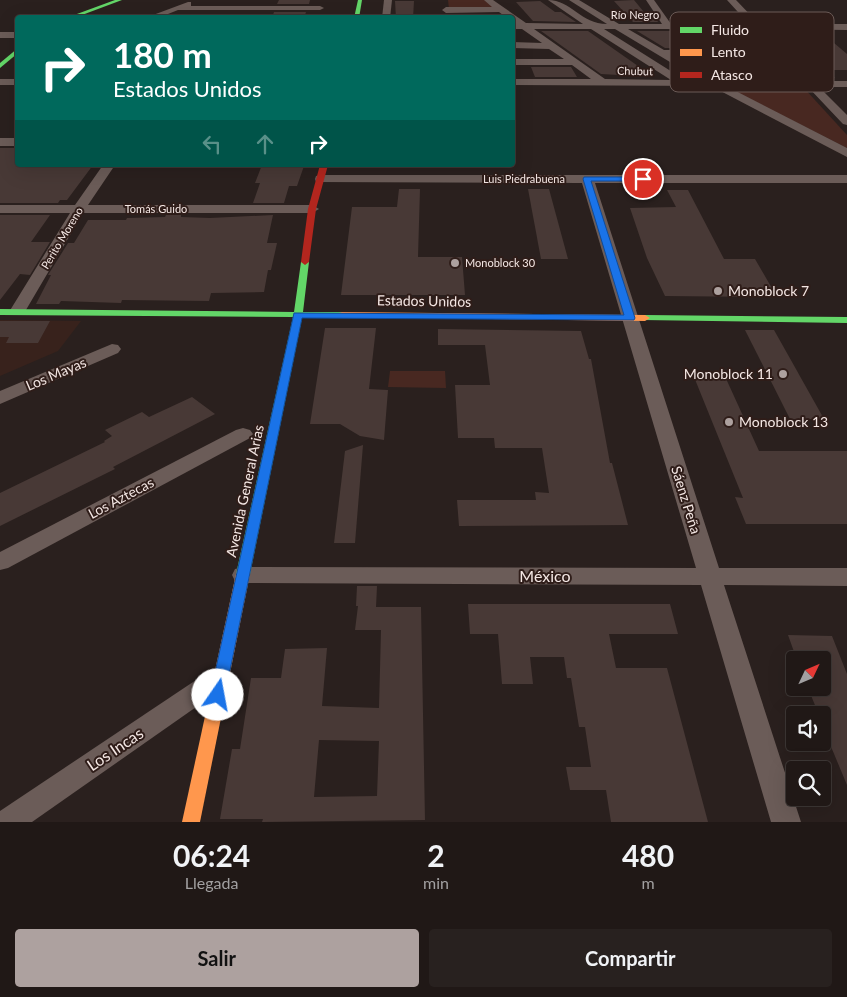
<!DOCTYPE html>
<html lang="es">
<head>
<meta charset="utf-8">
<style>
	:root { --surface:#201816; --page:#28211f; --text:#f1f3f6; --muted:#a2a0a1; --line:#3d3735; --accent:#ada19f }
	body { margin:0; font-family:Lato,sans-serif; background:var(--page); color:var(--text); height:100vh; display:flex; flex-direction:column; font-size:19px; white-space:nowrap }
	* { box-sizing:border-box; margin:0 }
	p { font-size:16px; color:var(--muted) }
	.icon { flex:none; width:28px; height:28px; fill:none; stroke:currentColor; stroke-width:2; stroke-linecap:round; stroke-linejoin:round }
	.map { position:relative; height:822px; overflow:hidden }
	.panel { display:flex; flex-direction:column; background:var(--surface); flex:1 }
	.panel>* { flex:none }
	.top-card { position:absolute; left:15px; top:15px; width:500px; height:152px; border-radius:5px; box-shadow:0 5px 20px #0002,0 0 0 1px var(--line); background:#00695c; color:#fff; overflow:hidden }
	.needle { width:32px; rotate:46deg }
	.fabs { position:absolute; left:786px; top:651px; display:grid; gap:10px }
	.fabs a { display:grid; place-items:center; width:45px; height:45px; border-radius:5px; background:var(--surface); box-shadow:0 5px 20px #0002,0 0 0 1px var(--line); font-size:25px }
	.pin { position:absolute; display:grid; place-items:center; width:42px; height:42px; color:#fff; margin:-21px; border:2px solid #fff; border-radius:50%; box-shadow:0 1px 5px #0007 }
	.me { position:absolute; width:55px; margin:-28px; rotate:12deg; stroke-linejoin:round; filter:drop-shadow(0 0 4px #0008) }
	.turn { display:flex; align-items:center; gap:18px; height:105px; padding:0 15px; font-size:22px }
	.turn .icon { width:65px; height:65px; stroke-width:2.5 }
	.turn b { display:block; font-size:35px; line-height:42px }
	.lanes { display:flex; align-items:center; height:48px; padding:0 15px; background:#0003; justify-content:center; gap:25px; direction:ltr }
	.lanes .off { opacity:.35 }
	.eta { display:flex; justify-content:space-evenly; align-items:center; height:85px; text-align:center }
	.eta b { font-size:30px; font-weight:700; line-height:35px }
	.action { display:flex; gap:10px; margin-top:auto; padding:10px 15px }
	.action a { flex:1; height:58px; border-radius:5px; background:var(--accent); color:#111; font-size:20px; font-weight:700; line-height:58px; text-align:center }
	.action a+a { background:var(--page); color:var(--text) }
	.map>svg:first-child { display:block }
	.built { fill:#38221c }
	.green { fill:#482821 }
	.building { fill:#483936; fill-rule:evenodd }
	.lines { fill:none; stroke-linecap:round; stroke-linejoin:round }
	.street { fill:#6b5c58; fill-rule:evenodd }
	.fast { fill:#63d668; fill-rule:evenodd }
	.slow { fill:#ff974d; fill-rule:evenodd }
	.jam { fill:#b3261e; fill-rule:evenodd }
	.route { fill:#1a73e8; stroke:#114b97 }
	.poi-dot { fill:#ada19f; stroke:#2f1d19; stroke-width:2 }
	.labels { text-anchor:middle; stroke-width:4; stroke-linejoin:round; paint-order:stroke }
	.far-street-label { font-size:11px; fill:#f4e7e4; stroke:#2f1d19 }
	.far-poi-label { font-size:11px; fill:#f4e7e4; stroke:#2f1d19; text-anchor:start }
	.poi-label { font-size:14px; fill:#f4e7e4; stroke:#2f1d19; text-anchor:start }
	.street-label { font-size:14px; fill:#f4e7e4; stroke:#2f1d19 }
	.near-street-label { font-size:16px; fill:#f4e7e4; stroke:#2f1d19 }
	.key { fill:#2f1d19; stroke:#6a5a56; stroke-width:1 }
	.key-label { font-size:14px; fill:#f4e7e4 }
</style>
</head>
<body>
<div class="map">
<svg width="847" height="822" viewBox="0 0 847 822">
	<rect width="100%" height="100%" fill="#2a201e"/>
	<path class="built" d="M0,320L81,321L58,351L0,376Z"/>
	<g class="green">
		<path d="M448,0H485L495,8L449,9Z"/>
		<path d="M803,87L847,135V148L728,88Z"/>
		<path d="M390,371H445L446,388L388,387Z"/>
	</g>
	<g class="building">
		<path d="M279,0H310L309,4H277Z"/>
		<path d="M634,0L648,17H655L658,22H633L614,1Z"/>
		<path d="M395,1H414L413,18H396Z"/>
		<path d="M540,1L555,12H561L576,22L533,21L516,2Z"/>
		<path d="M274,12H306L304,18H272Z"/>
		<path d="M669,18H696L697,20H743L745,22H672Z"/>
		<path d="M541,31H588L648,73L619,75L601,74Z"/>
		<path d="M637,31H753L769,48H665Z"/>
		<path d="M768,31L821,32L847,54V70H830L833,72H829L835,78H813Z"/>
		<path d="M531,67H571L577,77H535Z"/>
		<path d="M0,148H18V165H93L67,200H60L58,203H0Z"/>
		<path d="M262,165L304,166L297,186H289L284,203H253L260,183H255Z"/>
		<path d="M399,189H420L418,257H462L465,295H341L352,207H397Z"/>
		<path d="M528,189H549L568,259H541Z"/>
		<path d="M667,190H688L724,259H755L777,297L665,296L647,258L630,208L676,207Z"/>
		<path d="M0,215H50L31,242H50L30,275L20,274L0,300Z"/>
		<path d="M166,215H181V217L210,218L273,215L267,243H277L271,270H268L264,292L211,293L209,301L122,300L121,303L61,301L59,304H36L51,275H48L68,243H74L88,220H126L127,218L165,217Z"/>
		<path d="M0,321H50L38,343H6L9,337H0Z"/>
		<path d="M325,328H376L369,389L388,390L384,440L360,436L340,424H310Z"/>
		<path d="M438,329L581,331L589,359H591L610,463H612L628,525L459,526L457,500H536L535,492L549,493L542,448H495L494,438H458L455,385H490L485,345H438Z"/>
		<path d="M745,330H774L824,419H790Z"/>
		<path d="M692,372H723L759,451H847V524H746L735,497L743,498Z"/>
		<path d="M192,397L215,414L113,467L115,469L0,526V493L105,442L104,441L112,436L105,430L142,412L149,417Z"/>
		<path d="M363,445L355,543H334L345,451Z"/>
		<path d="M357,586H377L376,607H421L425,820L262,822L263,819H220L232,749H240L251,678H281L285,649L327,648L322,706L379,708L381,630H355L358,606H356ZM319,740L379,741L377,796L314,797Z"/>
		<path d="M468,604H670L678,634H609L616,668H667L708,822H611L606,790H570L566,767H591L585,727H579L571,678H567L564,657H530L533,684H502L498,634H470Z"/>
		<path d="M788,635L832,636L847,674V785L822,725V715H819L808,688H822V660H797Z"/>
	</g>
	<g class="lines">
		<g class="street">
			<path d="M384,0H392L390,18H382Z"/>
			<path d="M484,0H493L526,23L583,24L548,0C571,0 581,24 607,24L569,0H579L619,24H662L646,0H654L671,24H749L727,0H736L759,24H847V30L764,29L813,81H847V87H819L847,115V125L843,124L808,87L726,86L847,148V157L711,86L512,85V79H591L572,65H512V59H564L549,49L512,48V42L542,43L522,29H512V23H515L512,22V18H507L499,12L446,13L442,10L446,7H492ZM534,29H591L671,80L605,79ZM604,29H615L700,80H685ZM628,29H754L773,50H664ZM674,56H779L802,81L715,80Z"/>
			<path d="M188,2H191V6H320L324,8L320,10H178L158,18H145Z"/>
			<rect x="0" y="32" width="18" height="6"/>
			<rect x="0" y="79" width="18" height="6"/>
			<rect x="0" y="138" width="18" height="8"/>
			<path d="M103,165H115L88,205H312L319,209L312,213H83L23,315H11L9,312L70,213H0V205H75Z"/>
			<path d="M321,175H847V183H595L719,568H847V586L724,585L801,822H771L701,585L243,583L235,581L232,575L235,569L243,567L696,568L582,183L316,182L315,179L316,176Z"/>
			<path d="M112,344L118,345L121,349L118,353L0,404V391Z"/>
			<path d="M243,428L250,430L253,434L250,438L8,568L0,570V552L236,430Z"/>
			<path d="M220,666L229,670L233,677L229,684L32,822H0V811L211,670Z"/>
		</g>
		<g class="fast">
			<path d="M115,0H122L74,18H66Z"/>
			<path d="M358,0H362L359,18H354Z"/>
			<path d="M18,48V53L0,68V63Z"/>
			<path d="M305,259L309,262L303,312H342L347,315L342,318H302L250,574L248,578L243,579L238,578L236,574L293,317L0,315V309L294,312L301,262Z"/>
			<path d="M645,315L847,317V323L642,320L640,318Z"/>
		</g>
		<g class="slow">
			<path d="M342,312L645,315L650,318L645,321L339,317L337,315L339,313Z"/>
			<path d="M243,569L248,570L250,574L200,822H182L236,574L238,570Z"/>
		</g>
		<path class="jam" d="M320,165H328L316,209L309,262L305,265L301,262L308,209Z"/>
	</g>
	<path class="route" d="M584,177H643L646,179L643,181H591L635,318L634,320L302,318L225,695L223,699L218,701L212,699L210,695L294,313L624,315L583,179Z"/>
	<g class="poi-dot">
		<circle cx="455" cy="263" r="5"/>
		<circle cx="718" cy="291" r="5"/>
		<circle cx="783" cy="374" r="5"/>
		<circle cx="729" cy="422" r="5"/>
	</g>
	<g class="labels">
		<g class="far-street-label">
			<text x="635" y="19">Río Negro</text>
			<text transform="translate(635 71) rotate(1)" y="4">Chubut</text>
			<text x="524" y="183">Luis Piedrabuena</text>
			<text x="156" y="213">Tomás Guido</text>
			<text transform="translate(62 238) rotate(-59)" y="4">Perito Moreno</text>
		</g>
		<g class="far-poi-label">
			<text x="465" y="267">Monoblock 30</text>
		</g>
		<g class="poi-label">
			<text x="728" y="296">Monoblock 7</text>
			<text x="773" y="379" text-anchor="end">Monoblock 11</text>
			<text x="739" y="427">Monoblock 13</text>
		</g>
		<g class="street-label">
			<text transform="translate(424 301) rotate(1)" y="5">Estados Unidos</text>
			<text transform="translate(56 374) rotate(-23)" y="5">Los Mayas</text>
			<text transform="translate(245 491) rotate(-78)" y="5">Avenida General Arias</text>
			<text transform="translate(121 498) rotate(-28)" y="5">Los Aztecas</text>
			<text transform="translate(686 500) rotate(73)" y="5">Sáenz Peña</text>
		</g>
		<g class="near-street-label">
			<text x="545" y="582">México</text>
			<text transform="translate(115 749) rotate(-34)" y="6">Los Incas</text>
		</g>
	</g>
	<rect x="670" y="12" width="164" height="80" rx="8" class="key"/>
	<rect x="680" y="27" width="22" height="6" fill="#63d668"/>
	<rect x="680" y="49" width="22" height="7" fill="#ff974d"/>
	<rect x="680" y="72" width="22" height="6" fill="#b3261e"/>
	<g class="key-label">
		<text x="711" y="35">Fluido</text>
		<text x="711" y="57">Lento</text>
		<text x="711" y="80">Atasco</text>
	</g>
</svg>
<div class="fabs">
<a><svg class="needle" viewBox="-14 -14 28 28"><path d="M0-13l5 13h-10z" fill="#e53935"/><path d="M0 13l5-13h-10z" fill="#a2a0a1"/></svg></a>
<a><svg class="icon" aria-label="sound" viewBox="0 0 24 24"><path d="M4 9h4l5-4v14l-5-4H4zM17 9q2 3 0 6"/></svg></a>
<a><svg class="icon" aria-label="search" viewBox="0 0 24 24"><circle cx="10" cy="10" r="6"/><path d="M15 15l6 6"/></svg></a>
</div>
<div class="pin" style="left:643px;top:179px;background:#d93025"><svg class="icon" aria-label="arrive" viewBox="0 0 24 24"><path d="M6 21V4h12l-3 4 3 4H6"/></svg></div>
<svg class="me" style="left:218px;top:695px" viewBox="-20 -20 40 40"><circle r="19" fill="#fff"/><path d="M0-13L10 11 0 6-10 11z" fill="#1a73e8"/></svg>
<div class="top-card">
<div class="turn"><svg class="icon" aria-label="right" viewBox="0 0 24 24"><path d="M7 20v-9h11M14 6l5 5-5 5"/></svg><div><b>180 m</b>Estados Unidos</div></div>
<div class="lanes"><svg class="icon off" aria-label="left" viewBox="0 0 24 24"><path d="M17 20v-9H6M10 6l-5 5 5 5"/></svg><svg class="icon off" aria-label="ahead" viewBox="0 0 24 24"><path d="M12 20V5M6 11l6-6 6 6"/></svg><svg class="icon" aria-label="right" viewBox="0 0 24 24"><path d="M7 20v-9h11M14 6l5 5-5 5"/></svg></div>
</div>
</div>
<section class="panel">
<div class="eta">
<div><b>06:24</b><p>Llegada</p></div>
<div><b>2</b><p>min</p></div>
<div><b>480</b><p>m</p></div>
</div>
<div class="action"><a>Salir</a><a>Compartir</a></div>
</section>
</body>
</html>
